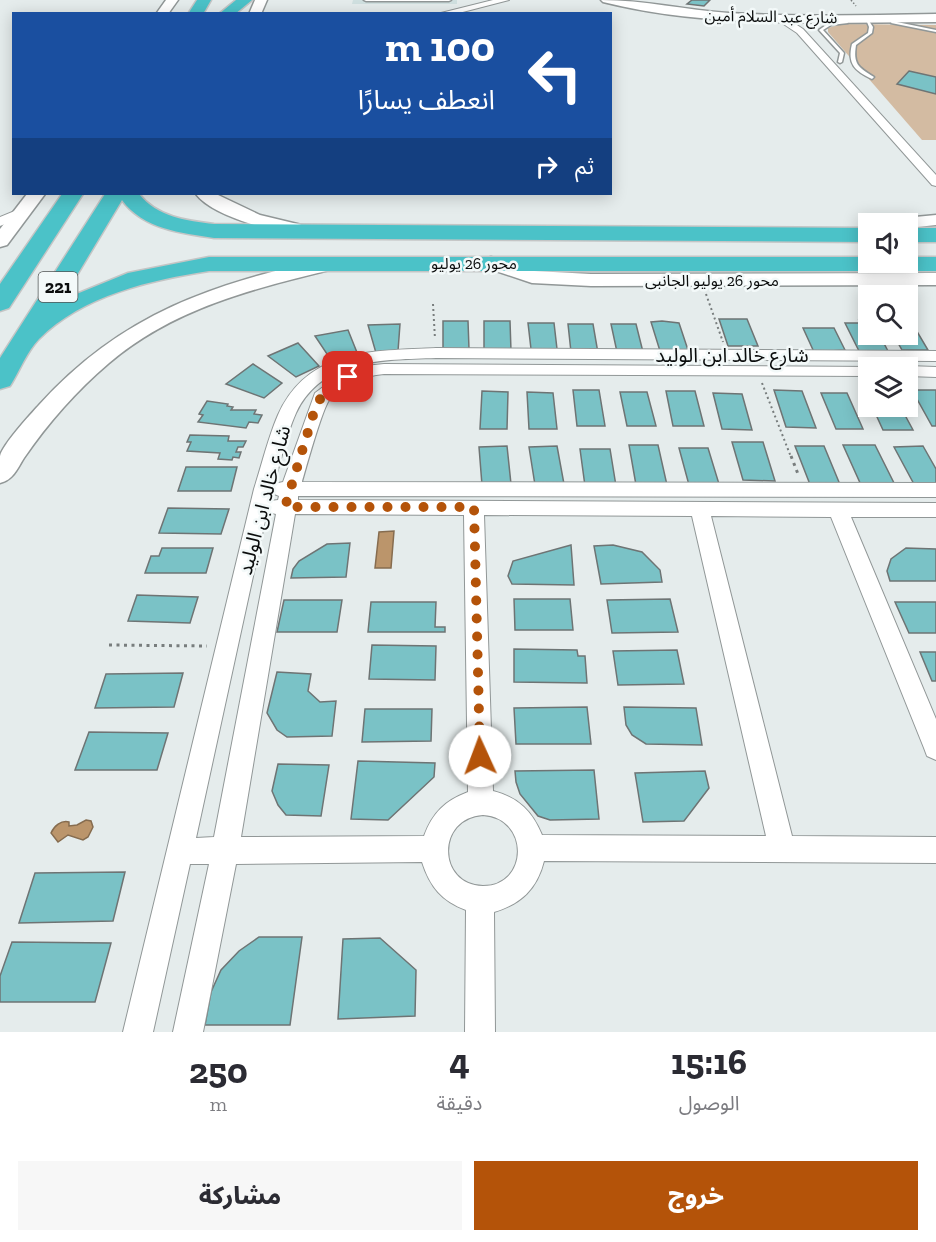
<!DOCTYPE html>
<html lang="ar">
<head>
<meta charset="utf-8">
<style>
	:root { --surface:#fff; --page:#f7f7f7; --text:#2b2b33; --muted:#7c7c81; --accent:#b45309 }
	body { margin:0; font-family:"Zilla Slab","Noto Sans Arabic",serif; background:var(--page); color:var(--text); direction:rtl; height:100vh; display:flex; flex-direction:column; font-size:22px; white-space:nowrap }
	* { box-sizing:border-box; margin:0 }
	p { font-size:20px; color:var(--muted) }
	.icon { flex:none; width:33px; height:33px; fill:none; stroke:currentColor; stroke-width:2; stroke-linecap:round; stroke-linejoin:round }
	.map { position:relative; height:1032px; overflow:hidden; direction:ltr }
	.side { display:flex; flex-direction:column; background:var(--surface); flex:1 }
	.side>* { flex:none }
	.banner { position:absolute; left:12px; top:12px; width:600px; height:183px; border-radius:0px; box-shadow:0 3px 15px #0003; direction:rtl; background:#1a4fa0; color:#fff; overflow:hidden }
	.fabs { position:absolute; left:858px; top:213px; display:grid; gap:12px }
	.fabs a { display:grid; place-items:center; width:60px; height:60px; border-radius:0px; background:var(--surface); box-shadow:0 3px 15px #0003; font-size:30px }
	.pin { position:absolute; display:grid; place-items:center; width:51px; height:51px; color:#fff; margin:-26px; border-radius:12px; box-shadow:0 3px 9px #0006 }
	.me { position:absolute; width:66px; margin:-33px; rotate:358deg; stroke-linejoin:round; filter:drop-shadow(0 0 4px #0008) }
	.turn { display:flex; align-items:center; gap:21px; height:126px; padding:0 18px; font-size:27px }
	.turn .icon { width:78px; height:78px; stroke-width:2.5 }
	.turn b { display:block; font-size:42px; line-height:51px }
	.then { display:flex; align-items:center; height:57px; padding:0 18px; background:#0003; gap:12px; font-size:22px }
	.eta { display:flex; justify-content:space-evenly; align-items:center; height:102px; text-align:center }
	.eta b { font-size:36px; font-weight:800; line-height:42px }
	.action { display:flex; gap:12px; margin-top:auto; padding:12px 18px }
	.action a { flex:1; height:69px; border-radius:0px; background:var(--accent); color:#fff; font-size:24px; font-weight:800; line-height:69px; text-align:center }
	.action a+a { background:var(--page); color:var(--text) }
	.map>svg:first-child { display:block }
	.built { fill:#d0e0e0 }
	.green { fill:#d3bba2 }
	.water { fill:#bb956b; stroke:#866c4f; stroke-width:1.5 }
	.building { fill:#7ac2c6; stroke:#6e7474; stroke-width:1.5 }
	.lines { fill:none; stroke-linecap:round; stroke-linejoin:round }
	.lane-casing { stroke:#919797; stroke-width:3 }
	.street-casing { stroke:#919797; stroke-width:2 }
	.secondary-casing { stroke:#919797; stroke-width:3 }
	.highway-casing { stroke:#c4c5c5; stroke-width:3 }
	.path-far2 { stroke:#787d7d; stroke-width:1.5; stroke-dasharray:1.5 2; stroke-linecap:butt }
	.path-far1 { stroke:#787d7d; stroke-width:2; stroke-dasharray:2 3; stroke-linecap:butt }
	.path { stroke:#787d7d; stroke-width:3; stroke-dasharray:3 4.5; stroke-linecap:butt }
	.lane { fill:#fff; fill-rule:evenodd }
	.street { fill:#fff; fill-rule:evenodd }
	.secondary { fill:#fff; fill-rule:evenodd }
	.highway { fill:#4bc2c8; fill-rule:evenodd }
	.route { stroke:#b45309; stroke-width:10; stroke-dasharray:0 18 }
	.labels { text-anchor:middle; stroke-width:5; stroke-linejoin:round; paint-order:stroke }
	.far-street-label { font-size:16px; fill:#0b0d0d; stroke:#f3f9f9 }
	.shield { fill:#f3f9f9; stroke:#515454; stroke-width:1.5 }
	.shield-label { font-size:18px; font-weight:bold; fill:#0b0d0d }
	.street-label { font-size:20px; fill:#0b0d0d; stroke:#f3f9f9 }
</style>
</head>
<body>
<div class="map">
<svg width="936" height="1032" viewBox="0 0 936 1032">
	<rect width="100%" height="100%" fill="#e5ecec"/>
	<path class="built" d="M353,0H457V4H352Z"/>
	<path class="green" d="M842,24L936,25V140H922L828,32V28Z"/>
	<g class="water">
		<path d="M394,531L391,568H375L379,532Z"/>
		<path d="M86,820L91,821L93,827L88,837L83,840L68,835L58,842L51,833C54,826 61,820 69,822V826L77,825Z"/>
	</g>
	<g class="building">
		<path d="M692,0H710L704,6L687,4Z"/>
		<path d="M909,71L936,77V94L897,84Z"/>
		<path d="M719,319H747L758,346H728Z"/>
		<path d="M859,320H868V334H879L889,353H860L845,323H861Z"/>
		<path d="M443,321H468L469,349L443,350Z"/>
		<path d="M484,321H510L511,351H484Z"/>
		<path d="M662,321L679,323L688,350L660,351L651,322Z"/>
		<path d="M528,323H554L557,349H531Z"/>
		<path d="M908,323H912L928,350H902L893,334H908Z"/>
		<path d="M400,324L398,351L376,353L368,325Z"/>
		<path d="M568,324H593L598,353L571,352Z"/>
		<path d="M611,324H636L643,352H617Z"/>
		<path d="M803,328H834L845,350L814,352Z"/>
		<path d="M348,330L358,355L331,360L315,336Z"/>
		<path d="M298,343L319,366L296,377L268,356Z"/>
		<path d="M253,364L282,383L264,398L226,384Z"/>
		<path d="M573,390H599L605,426H577Z"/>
		<path d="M774,390L802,391L816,428L786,427Z"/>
		<path d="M912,390H936V426H932Z"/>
		<path d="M482,391L508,392L507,429H480Z"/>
		<path d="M666,391H695L704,426H673Z"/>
		<path d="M527,392L553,393L557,429H529Z"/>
		<path d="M620,392H647L656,426H627Z"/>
		<path d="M713,393L742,394L752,430L722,429Z"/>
		<path d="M821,393H847L863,429H836Z"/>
		<path d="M207,401L228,404L227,406L233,407L231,410H256L254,414L262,415L258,423L249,422L246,428L198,422L203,415L199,414Z"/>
		<path d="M872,406H900L913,430H883Z"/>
		<path d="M190,435L229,436L228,441H246L243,447H238L236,452H241L239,458L233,457L232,460L218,459L220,453L187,451L191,442H187Z"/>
		<path d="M732,442H763L775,481L743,480Z"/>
		<path d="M629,445H658L667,485H636Z"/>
		<path d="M843,445H875L895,485H861Z"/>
		<path d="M507,446L511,484L482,485L479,447Z"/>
		<path d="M557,446L564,484L535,485L529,447Z"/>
		<path d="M795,446H824L841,487H811Z"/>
		<path d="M923,446L936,469V486H915L894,447Z"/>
		<path d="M679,448H708L719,484L689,485Z"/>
		<path d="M580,449H610L616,486H585Z"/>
		<path d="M186,467H237L231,491H178Z"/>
		<path d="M168,508L229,509L221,534L159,533Z"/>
		<path d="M350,543L346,577L291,578L293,569L299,561L327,544Z"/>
		<path d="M571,545L574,585L512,584L508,576L513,561Z"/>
		<path d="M613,545L642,552L660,570L662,582L601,584L594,546Z"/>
		<path d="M162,548H213L206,573H145L151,556H159Z"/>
		<path d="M906,548L936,549V581H890L887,571L891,559Z"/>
		<path d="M137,595L198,597L190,623L128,621Z"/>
		<path d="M514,599H570L573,630H515Z"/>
		<path d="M670,599L678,632L612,633L607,600Z"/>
		<path d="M284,600H342L337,632H277Z"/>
		<path d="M371,602H436L435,627H445V632H368Z"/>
		<path d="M895,602H936V633H909Z"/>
		<path d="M372,645L436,646L435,680L369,679Z"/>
		<path d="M514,649L577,650L578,656H585L587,683L514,682Z"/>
		<path d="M677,650L684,684L618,685L613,651Z"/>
		<path d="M920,652H936V681H932Z"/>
		<path d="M277,672L311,674L308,691L320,702L336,701L332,736L287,737L277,730L267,713Z"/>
		<path d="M183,673L174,707L95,708L106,674Z"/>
		<path d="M587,707L591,744H516L514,708Z"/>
		<path d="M624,707L696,708L702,745L646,744L632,735L626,725Z"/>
		<path d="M365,709H432L431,741L362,742Z"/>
		<path d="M89,732L168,733L157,770H75Z"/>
		<path d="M358,761L435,763L434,777L388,820L351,819Z"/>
		<path d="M278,764L329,765L321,816L286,815L278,805L272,791Z"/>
		<path d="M594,770L599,819L550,820L538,816L520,794L516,782L515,771Z"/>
		<path d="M705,771L709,788L684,821L643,822L635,773Z"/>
		<path d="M125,872L113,921L19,923L35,873Z"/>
		<path d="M259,937H302L290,1025H205L211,992L221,970L239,951Z"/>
		<path d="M380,938L416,970L415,1016L338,1019L343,939Z"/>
		<path d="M12,942L111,943L95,1002H0V976Z"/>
	</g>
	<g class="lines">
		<g class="lane-casing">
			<g id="lane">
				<path d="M364,0H451L449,1H366Z"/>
				<path d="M847,21L848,23L831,25L823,30L844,53L842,62L840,63L838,62L840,53L819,30L829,23Z"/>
				<path d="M869,21L873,27L872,33L856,45C853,64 858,67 874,77L872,79C855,71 847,64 852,44L868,33L869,27L867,22Z"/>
				<path d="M892,21L936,30V32L891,23Z"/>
			</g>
		</g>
		<g class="street-casing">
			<g id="street">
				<path d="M493,0H509L455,14H437Z"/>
				<path d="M776,15H782L803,29L936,175V186L932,185L797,33L776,19Z"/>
				<path d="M22,208L28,212L27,215L0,226V217Z"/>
				<path d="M436,348L936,351V361L436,358C383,360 322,358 296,413C286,435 281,460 274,484L283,482L315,393L342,373L365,366L384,364L874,367L868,368V376L384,374C363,376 345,383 330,399C323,406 306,468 302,482L936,483V497L298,496V500L936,503V517H851L936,719V760L927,756L924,748L831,517L711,516L792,836L936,837V863L544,861C537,889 521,904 494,912L495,1032H465L466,910C442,901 430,887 422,862L236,864L203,1032H173L209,864H190L153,1032H123L254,489C262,464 268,438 278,415C308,348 373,351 436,348ZM272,493L279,496L278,500L270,501ZM267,512L276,514L214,837L196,838ZM295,514L464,515L468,792C445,801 433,812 424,836L241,837ZM484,515L692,516L766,836L542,835C532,811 519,798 493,791ZM483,815C530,818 529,886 483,886C437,885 436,818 483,815Z"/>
				<path d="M908,366L936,367V377L908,376V368H902Z"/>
			</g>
		</g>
		<g class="secondary-casing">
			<g id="secondary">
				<path d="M166,0H178L168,14H156Z"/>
				<path d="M255,0H267L261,14H249Z"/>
				<path d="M601,0C644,0 686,10 729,13C798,17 867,15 936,14V22C825,22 711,29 603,2Z"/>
				<path d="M27,194H45L7,245L0,247V229Z"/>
				<path d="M196,194H216L260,215L314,228L316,232L314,236L307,238C278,232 214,218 196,194Z"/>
				<path d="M936,215V225L908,228V224H885L894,219Z"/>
				<path d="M491,257L534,271L591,274L936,273V285L591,286L532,283L484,267L481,263L484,259Z"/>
				<path d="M331,258L338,260L341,264L338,268C256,288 175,307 109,363C76,391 48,423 24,458C17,469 13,480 0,483C0,475 0,464 0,456C3,444 30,415 39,405C122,313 214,283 331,258Z"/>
			</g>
		</g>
		<g class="highway-casing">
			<g id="highway">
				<path d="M197,0H211L203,14H188Z"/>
				<path d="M236,0H252L235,14H219Z"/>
				<path d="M62,194H83L9,308L0,311V284Z"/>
				<path d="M105,194H139C157,217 187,221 214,224L868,228V242L214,238C181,233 143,229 122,200L62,300L128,273L209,257H868V262H908V257H936V271H209C151,280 83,295 39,339C27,351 19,372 10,386L0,389V358Z"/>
				<rect x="908" y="228" width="28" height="14"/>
			</g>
		</g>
		<path class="path-far2" d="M851,0L856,6"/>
		<g class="path-far1">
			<path d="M706,294L723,342"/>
			<path d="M433,304L435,339"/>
			<path d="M762,383L791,457"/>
		</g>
		<g class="path">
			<path d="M791,456L798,474"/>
			<path d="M109,645L207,646"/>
		</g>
		<use href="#lane" class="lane"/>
		<use href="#street" class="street"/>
		<use href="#secondary" class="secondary"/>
		<use href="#highway" class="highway"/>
	</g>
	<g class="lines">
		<path class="route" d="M348,377L321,397L314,412L285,507H474L480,756"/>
	</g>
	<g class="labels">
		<g class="far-street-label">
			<text transform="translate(771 16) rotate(1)" y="6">شارع عبد السلام أمين</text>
			<text x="474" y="269">محور 26 يوليو</text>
			<text x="712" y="286">محور 26 يوليو الجانبى</text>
		</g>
		<rect class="shield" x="38.5" y="272" width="39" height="30" rx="4.5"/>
		<g class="shield-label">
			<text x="58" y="293">221</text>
		</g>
		<g class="street-label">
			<text x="732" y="362">شارع خالد ابن الوليد</text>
			<text transform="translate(264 500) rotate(-75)" y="7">شارع خالد ابن الوليد</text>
		</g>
	</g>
</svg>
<div class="fabs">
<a><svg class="icon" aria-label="sound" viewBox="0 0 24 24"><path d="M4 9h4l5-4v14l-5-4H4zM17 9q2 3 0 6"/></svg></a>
<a><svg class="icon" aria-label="search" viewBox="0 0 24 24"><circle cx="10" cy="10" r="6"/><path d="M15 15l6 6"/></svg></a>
<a><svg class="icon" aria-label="layers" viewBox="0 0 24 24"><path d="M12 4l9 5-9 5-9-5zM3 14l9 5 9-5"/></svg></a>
</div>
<div class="pin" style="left:348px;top:377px;background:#d93025"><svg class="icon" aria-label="arrive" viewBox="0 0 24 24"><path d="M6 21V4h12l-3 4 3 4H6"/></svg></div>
<svg class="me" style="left:480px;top:756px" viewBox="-20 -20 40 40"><circle r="19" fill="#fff"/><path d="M0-13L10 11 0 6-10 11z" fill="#b45309"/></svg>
<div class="banner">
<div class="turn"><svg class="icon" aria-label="left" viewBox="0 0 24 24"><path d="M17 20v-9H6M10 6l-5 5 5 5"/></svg><div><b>100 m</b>انعطف يسارًا</div></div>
<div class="then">ثم<svg class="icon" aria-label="right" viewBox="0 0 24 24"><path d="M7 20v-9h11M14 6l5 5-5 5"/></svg></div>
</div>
</div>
<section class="side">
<div class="eta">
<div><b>15:16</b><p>الوصول</p></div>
<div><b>4</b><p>دقيقة</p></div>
<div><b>250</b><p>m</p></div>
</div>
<div class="action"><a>خروج</a><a>مشاركة</a></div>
</section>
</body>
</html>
